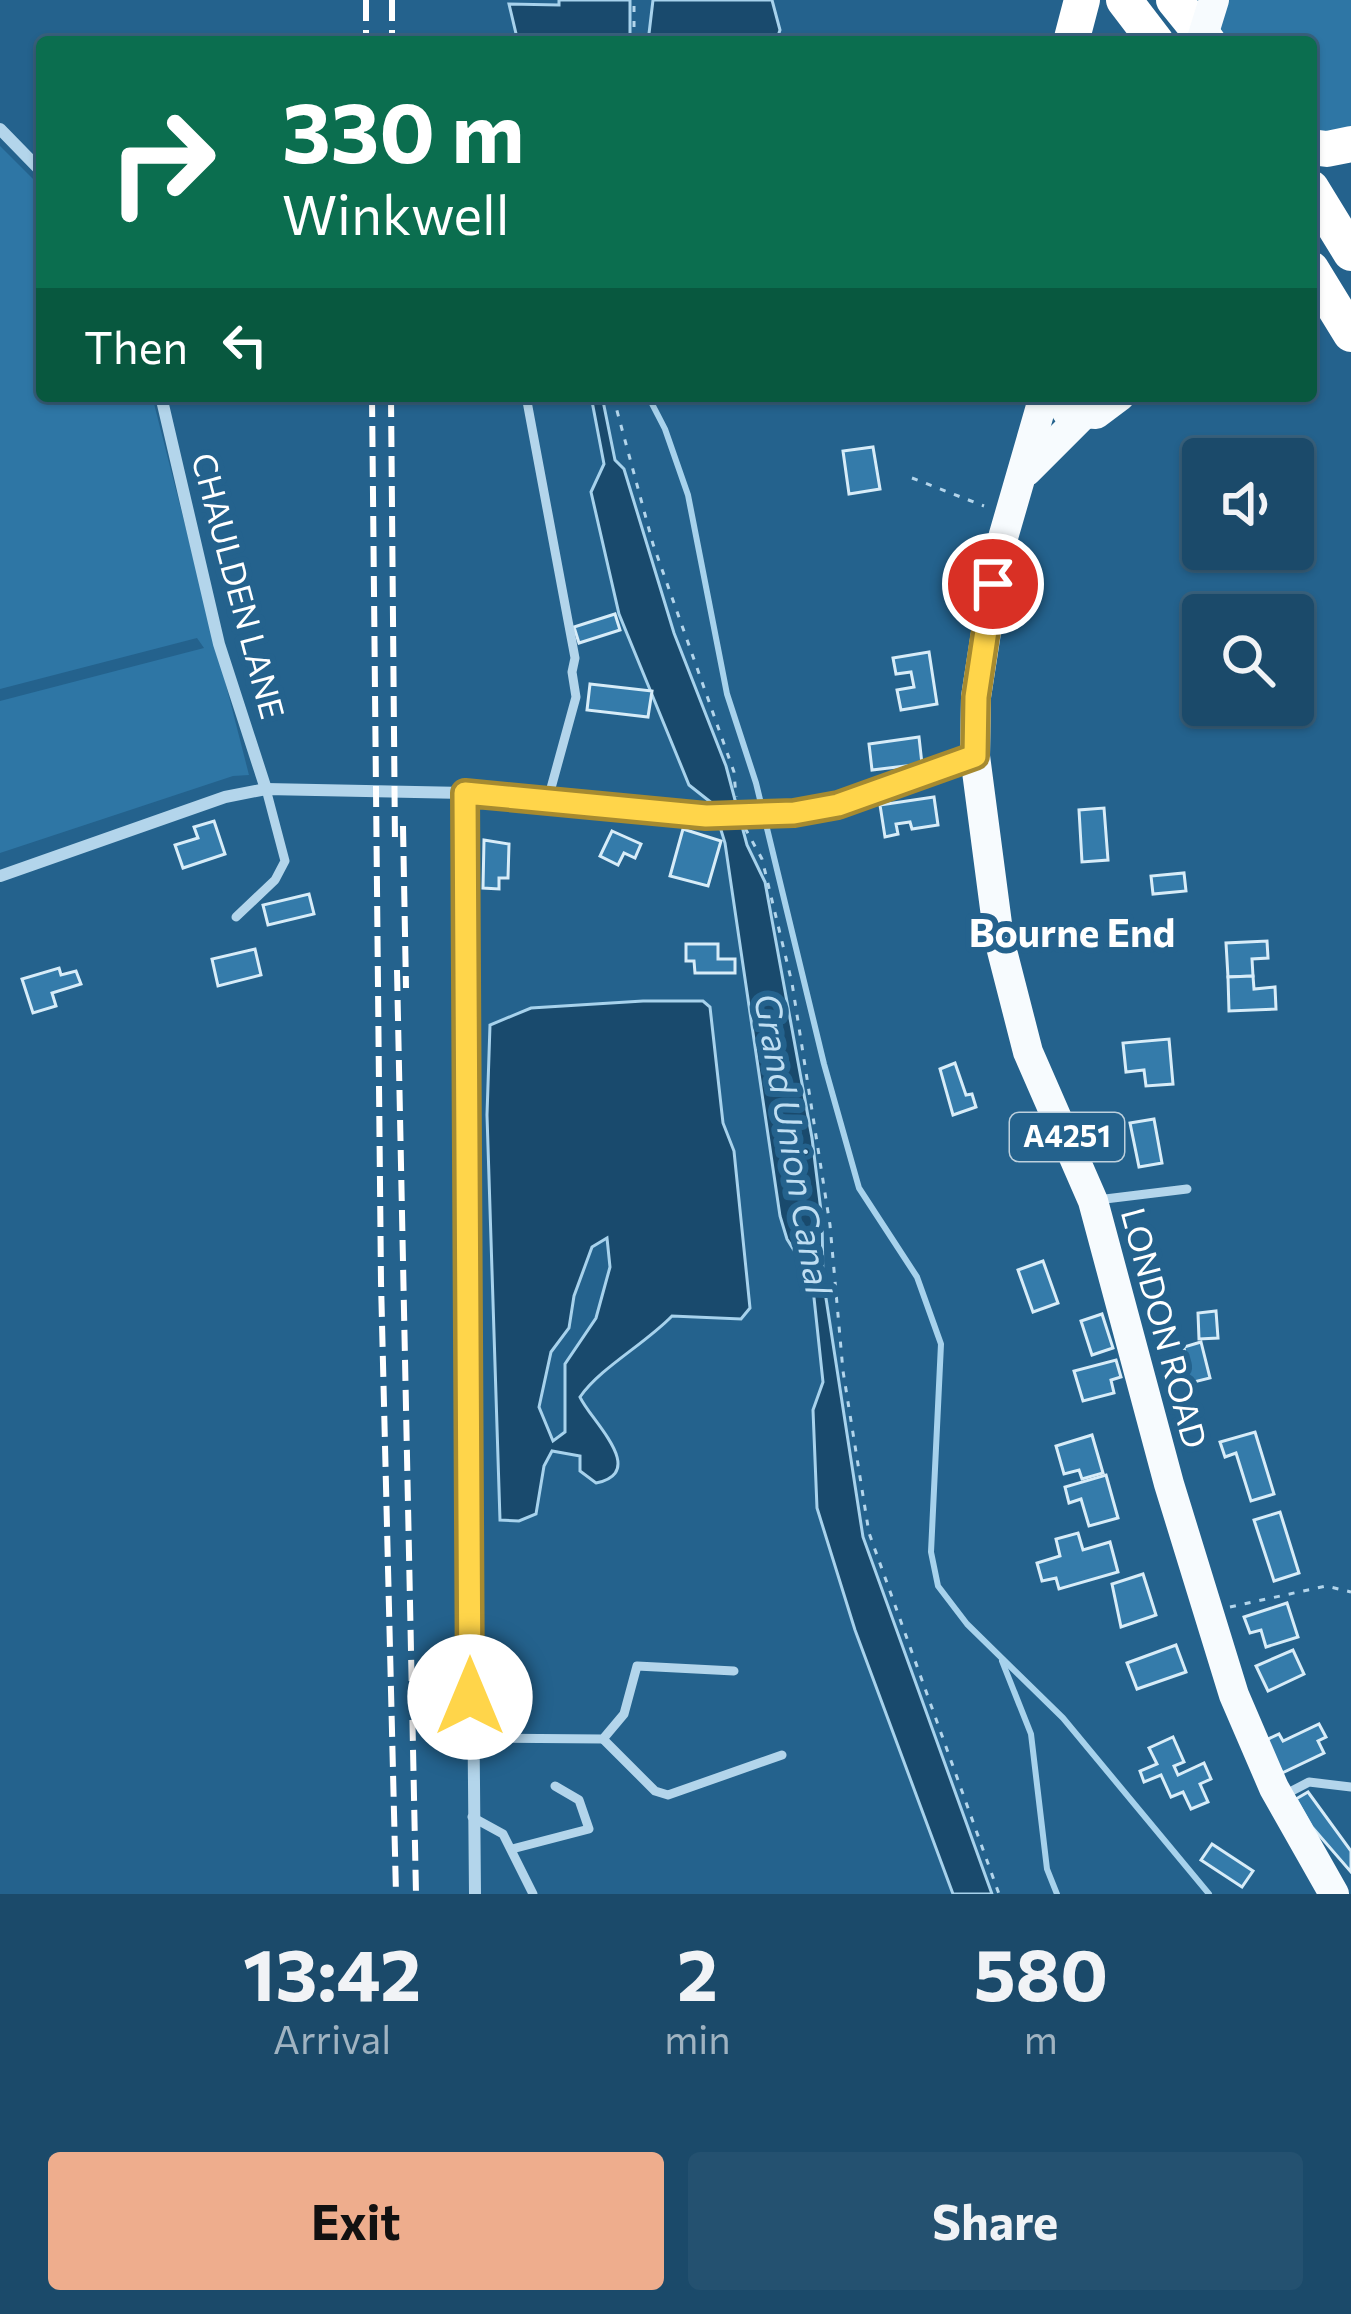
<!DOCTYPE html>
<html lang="en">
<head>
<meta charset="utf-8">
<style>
	:root { --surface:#1b4a6a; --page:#245170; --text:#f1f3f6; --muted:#a0b3c1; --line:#39627e; --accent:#eead8d }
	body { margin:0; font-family:Commissioner,sans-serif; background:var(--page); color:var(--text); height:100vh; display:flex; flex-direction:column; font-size:45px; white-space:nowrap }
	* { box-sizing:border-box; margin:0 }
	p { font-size:39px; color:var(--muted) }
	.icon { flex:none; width:66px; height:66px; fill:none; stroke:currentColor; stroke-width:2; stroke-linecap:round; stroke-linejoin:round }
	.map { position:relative; height:1894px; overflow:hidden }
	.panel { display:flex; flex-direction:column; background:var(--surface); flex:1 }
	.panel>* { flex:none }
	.top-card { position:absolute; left:36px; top:36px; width:1281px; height:366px; border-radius:12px; box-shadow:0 3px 9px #0004,0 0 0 3px var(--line); background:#0b6e4f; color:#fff; overflow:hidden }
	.tools { position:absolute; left:1182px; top:438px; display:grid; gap:24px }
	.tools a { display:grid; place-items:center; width:132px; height:132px; border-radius:12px; background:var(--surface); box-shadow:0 3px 9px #0004,0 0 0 3px var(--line); font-size:60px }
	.pin { position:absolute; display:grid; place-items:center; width:102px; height:102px; color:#fff; margin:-51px; border:6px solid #fff; border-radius:50%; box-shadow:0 3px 12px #0007 }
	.me { position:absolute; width:132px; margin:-66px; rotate:0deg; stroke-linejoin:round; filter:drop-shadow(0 0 9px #0008) }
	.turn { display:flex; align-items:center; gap:42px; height:252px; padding:0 48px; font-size:54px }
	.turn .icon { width:156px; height:156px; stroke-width:2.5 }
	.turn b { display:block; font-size:84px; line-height:102px }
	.then { display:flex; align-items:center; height:114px; padding:0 48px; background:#0003; gap:24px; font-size:45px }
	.eta { display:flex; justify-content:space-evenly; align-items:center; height:204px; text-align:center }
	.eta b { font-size:72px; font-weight:700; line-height:84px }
	.cta { display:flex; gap:24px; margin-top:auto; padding:24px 48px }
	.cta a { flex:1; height:138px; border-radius:12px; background:var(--accent); color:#111; font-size:48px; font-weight:700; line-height:138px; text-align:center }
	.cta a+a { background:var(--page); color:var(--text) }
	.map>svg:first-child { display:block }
	.green { fill:#2e76a5 }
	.water { fill:#194a6d; stroke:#a7d2ec; stroke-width:3; fill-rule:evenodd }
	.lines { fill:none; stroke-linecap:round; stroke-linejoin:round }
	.stream { stroke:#a7d2ec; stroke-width:6 }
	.building { fill:#347baa; stroke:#d7ecf8; stroke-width:3 }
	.path { stroke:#b3d5eb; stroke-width:3; stroke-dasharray:6 9; stroke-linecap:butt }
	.lane { stroke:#b3d5eb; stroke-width:9 }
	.street { stroke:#b3d5eb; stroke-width:12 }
	.primary { stroke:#f7fbfe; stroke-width:30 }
	.highway { stroke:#fff; stroke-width:36 }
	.rail { stroke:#fff; stroke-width:6; stroke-dasharray:21 9; stroke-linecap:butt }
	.primary-bridge { stroke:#f7fbfe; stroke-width:30 }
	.route-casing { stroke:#a68a30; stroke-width:30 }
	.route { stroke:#ffd54a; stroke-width:21 }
	.labels { text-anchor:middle; stroke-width:12; stroke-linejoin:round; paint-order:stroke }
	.shield { fill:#24628d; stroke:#bdd0dd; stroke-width:3 }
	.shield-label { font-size:30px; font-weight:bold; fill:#fff }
	.street-label { font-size:33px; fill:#fff; stroke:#24628d }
	.water-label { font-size:36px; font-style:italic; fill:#bfdef2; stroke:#24628d }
	.quarter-label { font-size:39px; font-weight:bold; fill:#fff; stroke:#24628d }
</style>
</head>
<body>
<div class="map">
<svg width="1351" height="1894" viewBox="0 0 1351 1894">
	<rect width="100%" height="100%" fill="#24628d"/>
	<g class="green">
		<path d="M1194,0H1351V132L1311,133V42H1229Z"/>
		<path d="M0,146L42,188V396H152L249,775L233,776L0,853V701L204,648L197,638L0,689Z"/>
	</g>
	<g class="water">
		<path d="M559,0H630V42H518L509,4L559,5Z"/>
		<path d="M653,0H772L780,30L776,42H648Z"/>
		<path d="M591,396H602L615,460L624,469L674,633L726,766L747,845L765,882L812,1138L822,1219L823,1279L863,1537L992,1894H953L855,1630L817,1508L813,1410L823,1382L812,1279L787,1239L780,1216L725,843L713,804L689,785L619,614L591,492L604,464Z"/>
		<path d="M643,1001H703L710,1007L723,1123L734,1151L750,1308L741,1319L672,1316C645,1344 600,1368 580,1397C591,1421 649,1472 596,1483L580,1471V1456L552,1451L544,1466L536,1514L519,1521L500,1520L487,1115L490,1025L531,1008ZM607,1238L610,1267L596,1318L565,1364V1432L553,1441L539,1407L551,1352L569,1328L574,1296L592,1247Z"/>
	</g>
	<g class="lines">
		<g class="stream">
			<path d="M648,396L665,429L688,495L727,694L756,783L824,1064L859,1188L917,1277L941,1344L931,1552L938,1586L967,1624L1063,1718L1209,1894"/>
			<path d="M1002,1661L1031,1734L1047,1869L1057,1894"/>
		</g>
	</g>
	<g class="building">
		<path d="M873,447L880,489L849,494L843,451Z"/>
		<path d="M615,614L620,630L579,643L574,627Z"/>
		<path d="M929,652L937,704L901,710L897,690L914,687L911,672L896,674L893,658Z"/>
		<path d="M590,684L652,691L648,717L587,710Z"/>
		<path d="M919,737L922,764L872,770L869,744Z"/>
		<path d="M934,797L938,825L912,829L910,822L896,824L898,834L885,837L880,805Z"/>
		<path d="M1104,808L1108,860L1082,862L1079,810Z"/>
		<path d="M214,821L225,854L183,868L175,845L198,838L194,827Z"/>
		<path d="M683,829L721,841L708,886L670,876Z"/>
		<path d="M612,831L641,844L635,858L624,853L618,865L600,856Z"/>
		<path d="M484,840L509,844L508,878H499V889L483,888Z"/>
		<path d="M1184,873L1186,891L1153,894L1151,876Z"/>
		<path d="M309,894L314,914L268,925L263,905Z"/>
		<path d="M1267,941L1268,958L1252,959L1253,976L1228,977L1226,943Z"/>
		<path d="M686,944H718V959H735V973H695L694,961H686Z"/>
		<path d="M255,949L261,975L218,986L212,959Z"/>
		<path d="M59,968L61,975L76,971L81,984L52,993L56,1006L33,1013L22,979Z"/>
		<path d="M1253,976L1254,989L1275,987L1276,1009L1229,1011L1228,977Z"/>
		<path d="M1169,1039L1173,1084L1146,1086L1144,1070L1126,1072L1123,1043Z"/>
		<path d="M955,1063L966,1095L972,1094L976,1107L953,1115L940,1069Z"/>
		<path d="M1154,1119L1162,1163L1139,1167L1130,1123Z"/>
		<path d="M1043,1261L1058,1303L1033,1312L1018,1270Z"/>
		<path d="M1216,1311L1218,1338L1199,1339L1198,1313Z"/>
		<path d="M1102,1314L1113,1348L1092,1355L1081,1321Z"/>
		<path d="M1201,1342L1210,1378L1182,1385L1181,1378L1165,1382L1162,1367L1176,1363L1175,1356L1185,1354L1184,1347Z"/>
		<path d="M1116,1360L1121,1377L1111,1380L1114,1393L1083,1401L1074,1371Z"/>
		<path d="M1255,1432L1274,1494L1251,1501L1236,1453L1225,1457L1220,1442Z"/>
		<path d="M1092,1435L1103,1473L1082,1479L1079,1470L1064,1474L1056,1446Z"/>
		<path d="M1106,1475L1118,1518L1089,1526L1081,1499L1069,1503L1065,1487Z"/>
		<path d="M1280,1512L1299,1573L1274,1581L1254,1520Z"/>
		<path d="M1078,1533L1083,1550L1110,1542L1118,1572L1059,1589L1056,1578L1042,1581L1037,1563L1060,1556L1056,1539Z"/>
		<path d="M1143,1574L1156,1615L1121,1627L1112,1584Z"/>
		<path d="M1287,1603L1298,1637L1266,1647L1261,1630L1250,1633L1244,1617Z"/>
		<path d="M1176,1645L1186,1672L1137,1689L1127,1663Z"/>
		<path d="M1293,1650L1304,1674L1268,1691L1256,1666Z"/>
		<path d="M1319,1724L1326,1737L1318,1741L1324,1753L1282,1773L1266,1740L1279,1734L1283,1741Z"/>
		<path d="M1173,1737L1184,1762L1174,1766L1178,1775L1204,1763L1211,1779L1200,1784L1208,1802L1191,1809L1183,1792L1171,1797L1161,1775L1144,1782L1140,1771L1157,1764L1149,1748Z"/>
		<path d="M1308,1792L1351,1851V1872L1312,1827L1296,1799Z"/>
		<path d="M1212,1844L1253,1871L1242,1887L1201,1860Z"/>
	</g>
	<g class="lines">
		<g class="path">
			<path d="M634,42V0"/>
			<path d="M613,396L653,544L734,772L736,797"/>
			<path d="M912,478L984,506"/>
			<path d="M745,828L762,859L792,983L830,1225L843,1371L869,1533L999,1894"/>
			<path d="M1230,1607L1326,1586L1351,1592"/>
		</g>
		<g class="lane">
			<path d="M526,396L575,658L572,672L576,697L548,799"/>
			<path d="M236,917L275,880L285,861L266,789"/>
			<path d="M1097,1200L1187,1189"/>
			<path d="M470,1738L603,1739L624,1714L637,1666L734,1671"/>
			<path d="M603,1739L655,1791L668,1795L782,1755"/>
			<path d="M1284,1795L1309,1782L1351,1787"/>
			<path d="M472,1817L503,1834L533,1894"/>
			<path d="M512,1849L589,1829L579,1800L555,1786"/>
		</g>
		<g class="street">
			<path d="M0,129L42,172"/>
			<path d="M161,396L219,644L266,789"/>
			<path d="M465,793L475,1894"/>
			<path d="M0,876L225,797L266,789L465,793L706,816L794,813L838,805L974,756"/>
		</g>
		<g class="primary">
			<path d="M1044,396L998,555L976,697L975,756L999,939L1028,1052L1093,1201L1169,1484L1234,1695L1274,1788L1334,1894"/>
			<path d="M1067,412L1096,414L1120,396"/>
			<path d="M1027,471L1082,416"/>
		</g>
		<g class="highway">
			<path d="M1124,0L1156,42"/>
			<path d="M1174,0L1208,42"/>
			<path d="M1071,42L1082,0"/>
			<path d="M1311,147L1327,149L1351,144"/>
			<path d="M1311,188L1351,253"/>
			<path d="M1311,269L1351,334"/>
		</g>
		<g class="rail">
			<path d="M366,0V42"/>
			<path d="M392,0V42"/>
			<path d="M372,396L381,1282L396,1894"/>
			<path d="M391,396L395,844"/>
			<path d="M403,826L406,988"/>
			<path d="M397,970L416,1894"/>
		</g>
		<path class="primary-bridge" d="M1201,42L1214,0"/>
	</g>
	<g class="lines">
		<g class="route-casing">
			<path id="route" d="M470,1697L465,793L706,816L794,813L838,805L975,756L976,697L993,584"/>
		</g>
		<use href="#route" class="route"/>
	</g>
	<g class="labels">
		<rect class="shield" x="1010" y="1113" width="114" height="48" rx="9"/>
		<g class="shield-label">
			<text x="1067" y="1147">A4251</text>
		</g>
		<g class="street-label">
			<text transform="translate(238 586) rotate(75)" y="12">CHAULDEN LANE</text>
			<text transform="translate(1164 1328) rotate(75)" y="12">LONDON ROAD</text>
		</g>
		<g class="water-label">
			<text transform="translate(793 1144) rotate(80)" y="13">Grand Union Canal</text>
		</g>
		<g class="quarter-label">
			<text x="1072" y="947">Bourne End</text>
		</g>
	</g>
</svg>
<div class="tools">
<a><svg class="icon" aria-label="sound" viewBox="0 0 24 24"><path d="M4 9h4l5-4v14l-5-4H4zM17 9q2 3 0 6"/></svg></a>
<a><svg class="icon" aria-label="search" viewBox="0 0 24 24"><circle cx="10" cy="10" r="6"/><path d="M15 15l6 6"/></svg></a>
</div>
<div class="pin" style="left:993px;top:584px;background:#d93025"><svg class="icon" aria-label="arrive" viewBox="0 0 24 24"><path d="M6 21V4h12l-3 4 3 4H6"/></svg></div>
<svg class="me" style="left:470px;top:1697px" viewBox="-20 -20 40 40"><circle r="19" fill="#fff"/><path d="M0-13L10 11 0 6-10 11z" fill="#ffd54a"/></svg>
<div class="top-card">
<div class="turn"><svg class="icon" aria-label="right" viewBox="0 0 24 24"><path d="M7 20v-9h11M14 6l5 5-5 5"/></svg><div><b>330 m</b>Winkwell</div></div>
<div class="then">Then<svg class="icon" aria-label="left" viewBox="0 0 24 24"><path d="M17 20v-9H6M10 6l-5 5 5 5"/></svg></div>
</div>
</div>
<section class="panel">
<div class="eta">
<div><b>13:42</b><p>Arrival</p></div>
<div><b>2</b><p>min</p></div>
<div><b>580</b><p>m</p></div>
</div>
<div class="cta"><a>Exit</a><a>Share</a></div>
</section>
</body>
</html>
